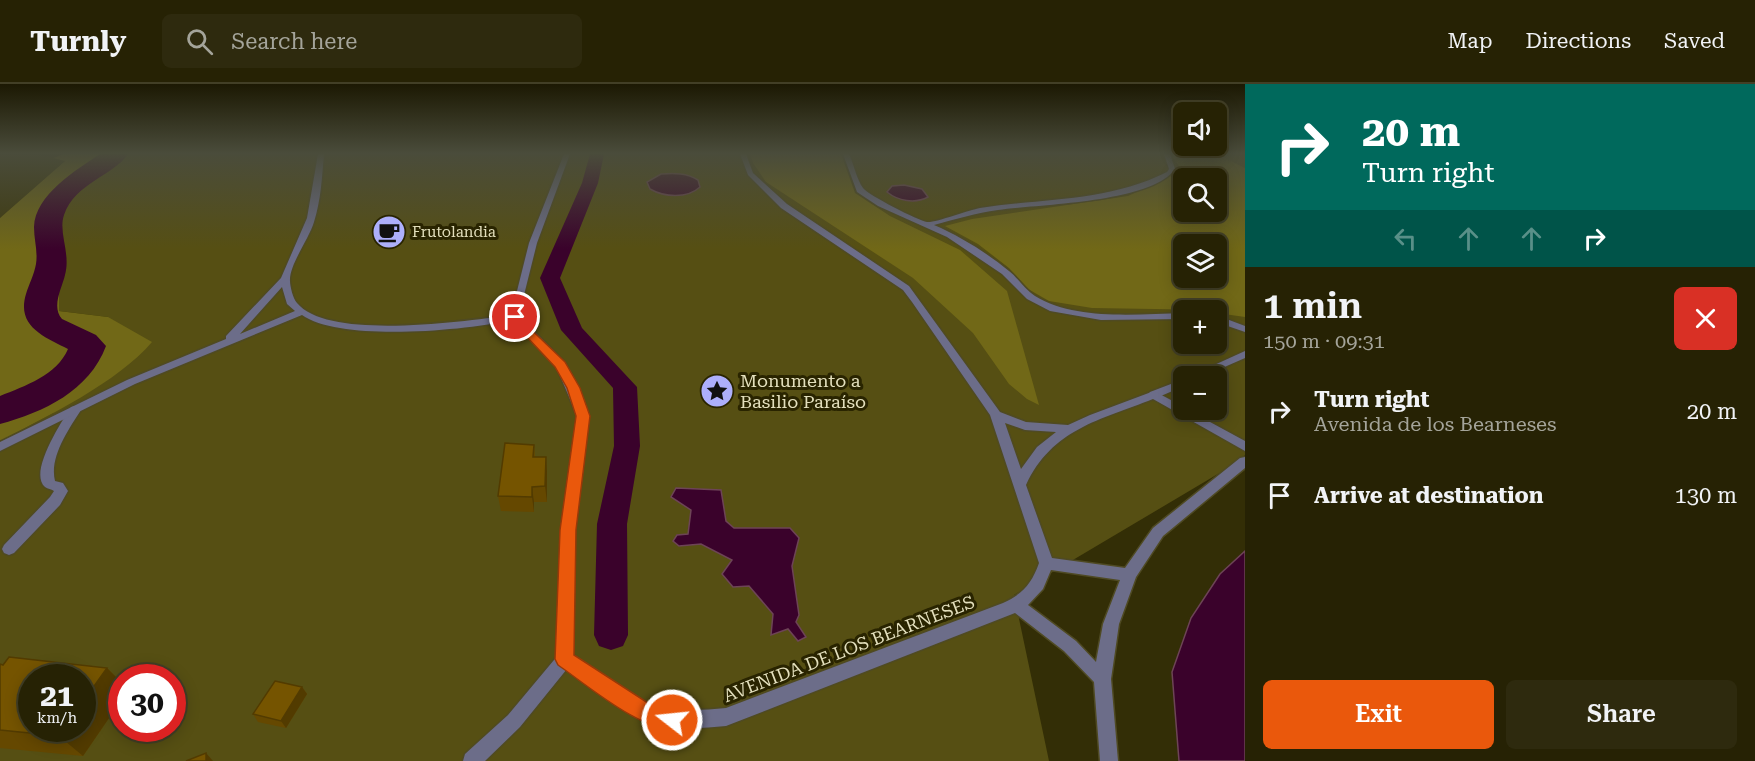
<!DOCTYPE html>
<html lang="en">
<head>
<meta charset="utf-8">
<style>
	:root { --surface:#262204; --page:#2e2a0e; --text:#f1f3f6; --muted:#a4a49a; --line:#423f26; --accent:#ea580c }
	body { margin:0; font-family:"Roboto Serif",serif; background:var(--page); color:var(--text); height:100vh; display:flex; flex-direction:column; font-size:22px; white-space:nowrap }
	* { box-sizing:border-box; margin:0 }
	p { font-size:20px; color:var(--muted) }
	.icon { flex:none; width:33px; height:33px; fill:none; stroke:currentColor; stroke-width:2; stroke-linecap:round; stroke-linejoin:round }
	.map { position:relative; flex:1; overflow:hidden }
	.panel { display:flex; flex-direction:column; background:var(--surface); width:510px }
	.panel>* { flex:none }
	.hud { background:#00695c; color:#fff; overflow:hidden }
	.buttons { position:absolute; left:1173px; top:18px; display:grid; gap:12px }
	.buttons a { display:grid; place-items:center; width:54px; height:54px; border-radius:9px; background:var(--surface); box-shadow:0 3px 15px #0003,0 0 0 2px var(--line); font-size:30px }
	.speed { position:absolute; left:18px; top:580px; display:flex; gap:12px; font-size:30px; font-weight:700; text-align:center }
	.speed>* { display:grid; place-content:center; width:78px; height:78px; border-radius:50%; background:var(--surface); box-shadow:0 3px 15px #0003,0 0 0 2px var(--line); line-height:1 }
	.speed small { font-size:15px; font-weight:400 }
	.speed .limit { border:9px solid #d22; background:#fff; color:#111 }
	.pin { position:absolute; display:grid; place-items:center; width:51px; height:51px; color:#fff; margin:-26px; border:3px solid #fff; border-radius:50%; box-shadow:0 2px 6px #0007 }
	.me { position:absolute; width:66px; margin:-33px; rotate:286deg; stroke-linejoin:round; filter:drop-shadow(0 0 4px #0008) }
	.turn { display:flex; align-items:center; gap:21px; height:126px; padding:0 18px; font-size:27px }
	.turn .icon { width:78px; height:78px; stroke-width:2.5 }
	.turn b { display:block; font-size:42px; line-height:51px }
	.lanes { display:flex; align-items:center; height:57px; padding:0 18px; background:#0003; justify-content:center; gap:30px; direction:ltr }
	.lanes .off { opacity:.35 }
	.round { display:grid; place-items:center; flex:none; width:63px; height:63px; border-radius:9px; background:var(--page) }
	.headline { display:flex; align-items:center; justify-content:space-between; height:102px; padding:0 18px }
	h1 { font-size:36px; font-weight:600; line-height:45px }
	.action { display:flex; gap:12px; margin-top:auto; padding:12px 18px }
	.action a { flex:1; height:69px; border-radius:9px; background:var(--accent); color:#fff; font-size:24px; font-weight:600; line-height:69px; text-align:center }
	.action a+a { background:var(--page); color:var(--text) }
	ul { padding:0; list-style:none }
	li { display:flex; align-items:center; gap:18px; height:84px; padding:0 18px }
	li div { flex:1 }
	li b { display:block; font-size:22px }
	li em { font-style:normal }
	header { display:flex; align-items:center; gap:36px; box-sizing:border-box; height:84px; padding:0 30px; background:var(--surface); border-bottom:2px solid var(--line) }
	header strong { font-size:28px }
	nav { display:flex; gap:33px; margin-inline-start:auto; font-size:21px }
	.search { width:420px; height:54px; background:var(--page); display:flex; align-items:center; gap:15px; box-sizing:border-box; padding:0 21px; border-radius:9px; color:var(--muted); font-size:22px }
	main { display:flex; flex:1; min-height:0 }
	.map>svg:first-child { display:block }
	.built { fill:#3e390c }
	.green { fill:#564f13; fill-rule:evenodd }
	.forest { fill:#716817; fill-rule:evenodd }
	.water { fill:#3a022b; stroke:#6d4456; stroke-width:1.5 }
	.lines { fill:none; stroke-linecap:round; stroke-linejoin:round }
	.canal { fill:#3a022b; fill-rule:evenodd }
	.river { fill:#3a022b; fill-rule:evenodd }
	.service-casing { stroke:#4f4a23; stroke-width:3 }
	.pedestrian-casing { stroke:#4f4a23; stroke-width:3 }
	.minor-casing { stroke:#4f4a23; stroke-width:3 }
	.service { fill:#6c6d89; fill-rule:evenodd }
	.pedestrian { fill:#6c6d89; fill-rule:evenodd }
	.minor { fill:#6c6d89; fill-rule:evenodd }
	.wall { fill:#654800 }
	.shaded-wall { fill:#523b00 }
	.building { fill:#755400; stroke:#523b00; stroke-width:1.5 }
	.route { fill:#ea580c; stroke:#983908; stroke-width:1.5 }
	.labels { text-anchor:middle; stroke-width:6; stroke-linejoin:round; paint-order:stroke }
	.far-poi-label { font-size:15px; fill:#e3dfbc; stroke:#292400; text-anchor:start }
	.poi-label { font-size:18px; fill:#e3dfbc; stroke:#292400; text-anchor:start }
	.street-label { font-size:18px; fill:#e3dfbc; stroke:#292400 }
</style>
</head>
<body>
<header>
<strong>Turnly</strong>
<div class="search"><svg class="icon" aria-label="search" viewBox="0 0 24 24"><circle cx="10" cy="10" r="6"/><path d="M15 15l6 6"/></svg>Search here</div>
<nav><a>Map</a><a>Directions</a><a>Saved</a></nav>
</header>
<main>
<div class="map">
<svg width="1245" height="677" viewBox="0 0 1245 677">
	<rect width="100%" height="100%" fill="#332e06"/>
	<path class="built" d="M4,70H32L66,76L0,134V72Z"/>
	<path class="green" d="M117,70H1245V371L1233,381L1014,511L1049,677H0V357L53,329L108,233L59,227V167L54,142L68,107L85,90ZM1184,94H1216V128H1184ZM1184,160H1216V194H1184ZM1184,226H1216V260H1184ZM1184,292H1216V326H1184ZM32,594H82V645H32ZM122,594H172V645H122Z"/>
	<g class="forest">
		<path d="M64,70H117L85,90L68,107L54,142L59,167V227L108,233L152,258C118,298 48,332 0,357V134L65,77L53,74Z"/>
		<path d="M750,70H841L855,109L890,132L960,166L1007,207L1039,321L1027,315L1009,300L973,249L913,194L766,98L753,79Z"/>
		<path d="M1171,70H1216L1245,84V233L1217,229L1216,226L1092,224L1049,217L1028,205L1009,184L978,160L945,142L972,135L1128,112L1182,87ZM1184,94H1216V128H1184ZM1184,160H1216V194H1184Z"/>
	</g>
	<g class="water">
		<path d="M661,90C675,89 687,89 698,96L700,103C687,115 664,113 650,105L647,98Z"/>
		<path d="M904,101L922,105L928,113C915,120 898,117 887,108L892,102Z"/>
		<path d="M676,404L721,406L726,437L734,444H790L799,454L792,482L799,531L796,538L806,553L798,557L788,545L771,551L773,530L749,502L733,503L722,490L732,476L701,460L679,462L673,457L677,451L688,450L691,426L671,413Z"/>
		<path d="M1245,467V677H1179L1172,588L1191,534L1220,490Z"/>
	</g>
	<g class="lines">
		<path class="canal" d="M590,70H604L598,99L560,194L582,244L637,303L640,362L627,440L628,551L623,562L611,566L599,562L594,551L597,440L614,362L613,304L561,246L540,194L582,99Z"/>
		<path class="river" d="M100,70H128C113,92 75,99 64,131C58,149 71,169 65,191C62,204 51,223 62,235L96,251L106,262C89,307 44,328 0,340V312C25,302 57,291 68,265C45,253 16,243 26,210C29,200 34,191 36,180C38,167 34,156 34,143C35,111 76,86 100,70Z"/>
		<g class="service-casing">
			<g id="service">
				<path d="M75,322L81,326C69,345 49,373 55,397L63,399L68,407L60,421L14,469L9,471L4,469L2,465L4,461L50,413L54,407C51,405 48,405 45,403C28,389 62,337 71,323Z"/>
				<path d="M565,567L571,570L573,575L571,580L520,643L485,677H463L465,670L508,631L559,570Z"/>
			</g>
		</g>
		<g class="pedestrian-casing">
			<g id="pedestrian">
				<path d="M318,70H324C322,93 321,116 314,138C309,155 289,181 290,197C290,202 293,215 297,219C328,257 465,237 511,231L529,159L564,70H570L537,159L518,235C471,246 342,259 302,231L135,300L0,367V358L127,296L226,255V252L281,194L307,134ZM282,203L287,220L295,227L240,250Z"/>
				<path d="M843,70H849C854,81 857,96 863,104C868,111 919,137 927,138C935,139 969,126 980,124C1045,114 1107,118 1167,88L1169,85L1164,70H1170L1175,85C1151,119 1039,120 998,126C976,129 956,135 934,141C960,152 987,169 1009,187C1018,194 1025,206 1035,212C1076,237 1137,230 1184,229V235L1101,236L1050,227L1027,215L1002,190L947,153L878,122L857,108Z"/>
				<path d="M1216,231L1245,242V248L1216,238Z"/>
				<path d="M1245,267V274L1204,292H1190Z"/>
				<path d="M1184,295V302L1154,315L1148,311L1150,308Z"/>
			</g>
		</g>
		<g class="minor-casing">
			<path id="minor" d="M740,70H746L753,89L787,120L909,202L1000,328L1026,338L1068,341L1090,331L1154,307L1184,323V326H1188L1245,357V367L1153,315C1100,336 1052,345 1026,401L1052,474L1125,484L1153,444L1240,374L1245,373V384L1163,452L1136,493L1119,540L1111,595L1118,677H1100L1094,598L1064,567L1015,529L726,642C709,643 691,646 674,643C630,635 595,606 559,580L557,575L561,446L577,332L556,282L512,235V231H518L565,279L579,305L589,332L575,446L573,571C599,589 626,613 657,622C680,628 703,626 726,624L1003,519C1023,510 1032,499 1039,479L990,331L912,218L903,206L781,124L748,91ZM1005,339L1025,346L1056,348L1037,363L1021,385ZM1051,486L1120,496L1103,540L1096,578L1076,557L1028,521L1043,505Z"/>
		</g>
		<use href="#service" class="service"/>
		<use href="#pedestrian" class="pedestrian"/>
		<use href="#minor" class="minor"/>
	</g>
	<g class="wall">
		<path d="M534,361L535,373L547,388V418H534V428L501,427L498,412Z"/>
		<path d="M0,580L107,584L122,599V615L83,672L0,664Z"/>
		<path d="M302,603L307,610L286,644L258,638L253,630Z"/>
	</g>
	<g class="shaded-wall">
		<path d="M546,373L547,388V418L545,402Z"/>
		<path d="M532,403L534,418V428L532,413Z"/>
		<path d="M107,584L122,599V615L83,672L59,652L64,645H82V619Z"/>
		<path d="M302,603L307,610L286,644L281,637Z"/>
		<path d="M206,669L213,677H206Z"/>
	</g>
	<g class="building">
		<path d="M505,359L534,361L533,373H546L545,402L532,403V413L498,412Z"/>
		<path d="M9,573L107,584L82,619V594H32V645H64L59,652L0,646V580L3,581Z"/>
		<path d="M275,597L302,603L281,637L253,630Z"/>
		<path d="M206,669V677H186Z"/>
	</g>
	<linearGradient id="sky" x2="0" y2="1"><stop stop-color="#1c1903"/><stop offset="0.42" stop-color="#4a4c3b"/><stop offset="1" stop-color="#4a4c3b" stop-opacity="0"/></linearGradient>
	<rect width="1245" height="165" fill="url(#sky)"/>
	<path class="route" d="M515,230L565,278L580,304L590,332L576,446L574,571L648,619L679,629L682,636L679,643C650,655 583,598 558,581L555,575L560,446L576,332L567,304L555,283L511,236V231Z"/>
	<defs>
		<g id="cafe-disc" transform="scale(1.725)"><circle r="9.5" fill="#adaffb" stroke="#292400"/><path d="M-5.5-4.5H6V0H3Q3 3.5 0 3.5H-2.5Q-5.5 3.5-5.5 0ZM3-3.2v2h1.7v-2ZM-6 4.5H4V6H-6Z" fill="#111"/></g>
		<g id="sight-disc" transform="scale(1.725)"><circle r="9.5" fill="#adaffb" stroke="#292400"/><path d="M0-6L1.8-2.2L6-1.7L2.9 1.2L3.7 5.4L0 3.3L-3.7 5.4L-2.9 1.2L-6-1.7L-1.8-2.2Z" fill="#111"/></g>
	</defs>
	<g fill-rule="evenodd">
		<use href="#cafe-disc" x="389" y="148"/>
		<use href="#sight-disc" x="717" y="307"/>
	</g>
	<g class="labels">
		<g class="far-poi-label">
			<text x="412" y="153">Frutolandia</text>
		</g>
		<g class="poi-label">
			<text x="740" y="303">Monumento a<tspan x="740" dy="21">Basilio Paraíso</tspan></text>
		</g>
		<g class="street-label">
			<text transform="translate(849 565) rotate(-21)" y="6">AVENIDA DE LOS BEARNESES</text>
		</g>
	</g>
</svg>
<div class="buttons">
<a><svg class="icon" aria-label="sound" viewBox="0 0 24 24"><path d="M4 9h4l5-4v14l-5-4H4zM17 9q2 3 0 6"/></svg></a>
<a><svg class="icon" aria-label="search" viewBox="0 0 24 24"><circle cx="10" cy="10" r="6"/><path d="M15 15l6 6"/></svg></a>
<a><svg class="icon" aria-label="layers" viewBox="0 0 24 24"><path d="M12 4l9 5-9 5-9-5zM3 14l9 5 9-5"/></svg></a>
<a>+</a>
<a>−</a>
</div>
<div class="speed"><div>21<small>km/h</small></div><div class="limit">30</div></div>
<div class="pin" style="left:515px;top:233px;background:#d93025"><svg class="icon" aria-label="arrive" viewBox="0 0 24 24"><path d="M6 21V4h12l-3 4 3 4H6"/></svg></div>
<svg class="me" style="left:672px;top:636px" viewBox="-20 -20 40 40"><circle r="17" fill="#ea580c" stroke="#fff" stroke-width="3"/><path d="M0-11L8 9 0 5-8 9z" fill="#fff"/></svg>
</div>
<section class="panel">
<div class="hud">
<div class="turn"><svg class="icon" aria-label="right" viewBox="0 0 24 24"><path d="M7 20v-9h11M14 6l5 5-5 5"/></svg><div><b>20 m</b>Turn right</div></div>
<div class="lanes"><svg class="icon off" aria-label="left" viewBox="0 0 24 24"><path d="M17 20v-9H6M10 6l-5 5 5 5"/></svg><svg class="icon off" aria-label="ahead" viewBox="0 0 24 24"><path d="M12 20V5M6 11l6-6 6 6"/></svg><svg class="icon off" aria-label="ahead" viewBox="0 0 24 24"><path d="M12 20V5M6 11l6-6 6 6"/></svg><svg class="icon" aria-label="right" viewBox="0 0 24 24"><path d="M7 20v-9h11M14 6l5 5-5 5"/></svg></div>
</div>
<div class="headline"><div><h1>1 min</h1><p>150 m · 09:31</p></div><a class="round" style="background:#d93025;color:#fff"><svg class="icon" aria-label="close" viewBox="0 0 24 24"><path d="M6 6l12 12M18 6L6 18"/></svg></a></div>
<ul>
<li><svg class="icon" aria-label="right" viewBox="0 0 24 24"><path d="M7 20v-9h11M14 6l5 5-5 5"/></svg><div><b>Turn right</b><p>Avenida de los Bearneses</p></div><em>20 m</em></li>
<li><svg class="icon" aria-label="arrive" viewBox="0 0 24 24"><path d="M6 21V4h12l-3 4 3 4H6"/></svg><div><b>Arrive at destination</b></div><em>130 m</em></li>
</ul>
<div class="action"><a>Exit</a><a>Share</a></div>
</section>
</main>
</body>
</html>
